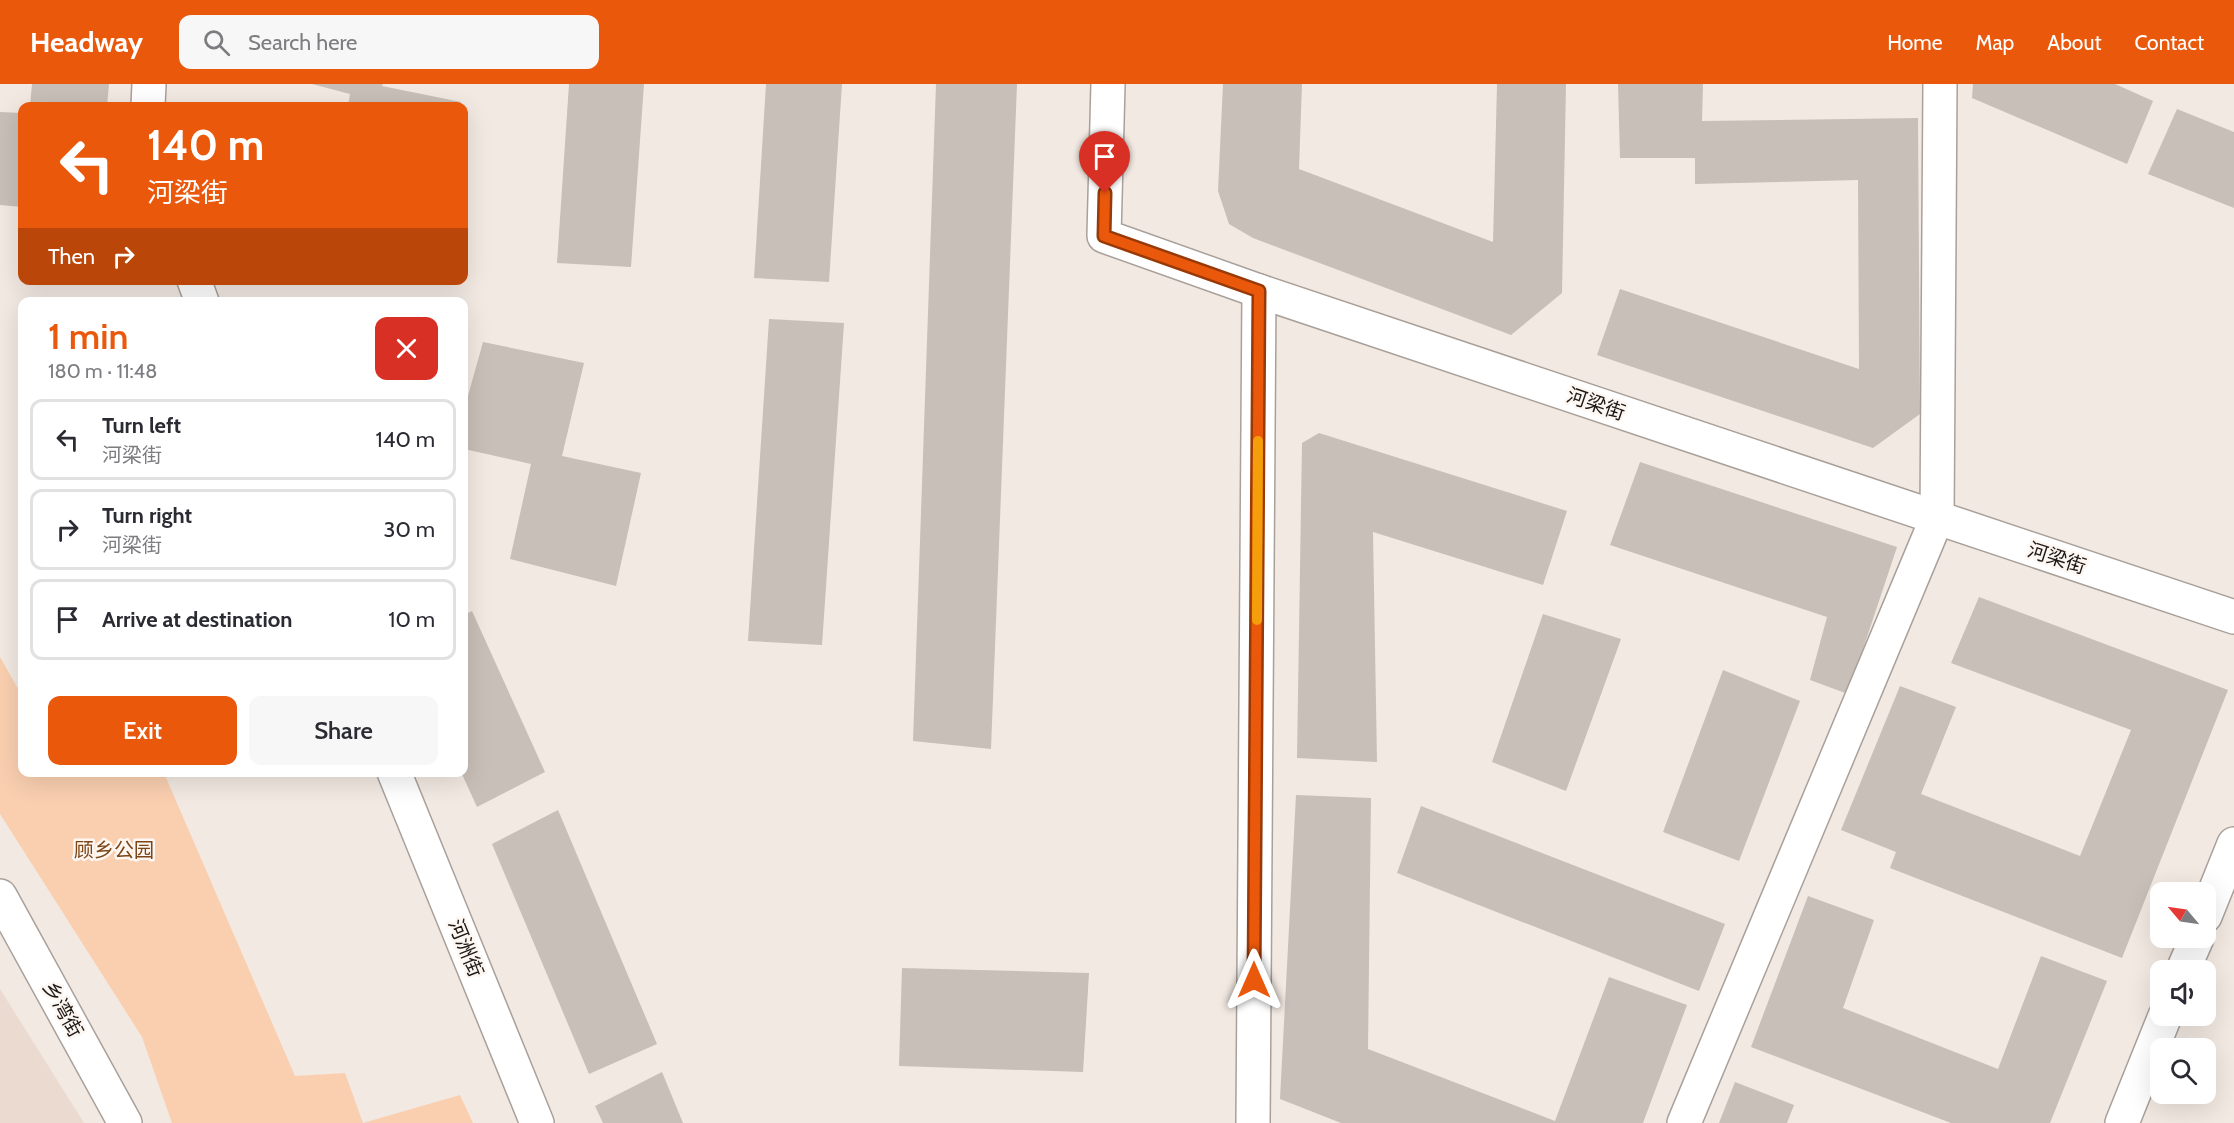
<!DOCTYPE html>
<html lang="en">
<head>
<meta charset="utf-8">
<style>
	:root { --surface:#fff; --page:#f7f7f7; --text:#2b2b33; --muted:#7c7c81; --line:#e1e1e2; --accent:#ea580c }
	body { margin:0; font-family:Cabin,"Noto Sans SC",sans-serif; background:var(--page); color:var(--text); height:100vh; display:flex; flex-direction:column; font-size:22px; white-space:nowrap }
	* { box-sizing:border-box; margin:0 }
	p { font-size:20px; color:var(--muted) }
	.icon { flex:none; width:33px; height:33px; fill:none; stroke:currentColor; stroke-width:2; stroke-linecap:round; stroke-linejoin:round }
	.map { position:relative; flex:1; overflow:hidden }
	.panel { position:absolute; left:18px; top:213px; width:450px; height:480px; display:flex; flex-direction:column; background:var(--surface); border-radius:12px; box-shadow:0 6px 24px #0002 }
	.panel>* { flex:none }
	.hud { position:absolute; left:18px; top:18px; width:450px; height:183px; border-radius:12px; box-shadow:0 6px 24px #0002; background:#ea580c; color:#fff; overflow:hidden }
	.needle { width:39px; rotate:299deg }
	.buttons { position:absolute; left:2150px; top:798px; display:grid; gap:12px }
	.buttons a { display:grid; place-items:center; width:66px; height:66px; border-radius:12px; background:var(--surface); box-shadow:0 6px 24px #0002; font-size:30px }
	.pin { position:absolute; display:grid; place-items:center; width:51px; height:51px; color:#fff; margin:-62px -26px; border-radius:50% 50% 50% 0; rotate:-45deg; box-shadow:0 0 6px #0007 }
	.pin .icon { rotate:45deg }
	.me { position:absolute; width:66px; margin:-33px; rotate:0deg; stroke-linejoin:round; filter:drop-shadow(0 0 4px #0008) }
	.turn { display:flex; align-items:center; gap:21px; height:126px; padding:0 30px; font-size:27px }
	.turn .icon { width:78px; height:78px; stroke-width:2.5 }
	.turn b { display:block; font-size:42px; line-height:51px }
	.then { display:flex; align-items:center; height:57px; padding:0 30px; background:#0003; gap:12px; font-size:22px }
	.round { display:grid; place-items:center; flex:none; width:63px; height:63px; border-radius:12px; background:var(--page) }
	.overview { display:flex; align-items:center; justify-content:space-between; height:102px; padding:0 30px }
	h1 { font-size:36px; font-weight:600; line-height:45px; color:var(--accent) }
	.primary-button { display:flex; gap:12px; margin-top:auto; padding:12px 30px }
	.primary-button a { flex:1; height:69px; border-radius:12px; background:var(--accent); color:#fff; font-size:24px; font-weight:600; line-height:69px; text-align:center }
	.primary-button a+a { background:var(--page); color:var(--text) }
	ul { padding:0; list-style:none }
	li { display:flex; align-items:center; gap:18px; height:81px; margin:0 12px 9px; padding:0 18px; border:3px solid var(--line); border-radius:12px }
	li div { flex:1 }
	li b { display:block; font-size:22px }
	li em { font-style:normal }
	header { display:flex; align-items:center; gap:36px; box-sizing:border-box; height:84px; padding:0 30px; background:var(--accent); color:#fff }
	header strong { font-size:28px }
	nav { display:flex; gap:33px; margin-inline-start:auto; font-size:21px }
	.search { width:420px; height:54px; background:var(--page); display:flex; align-items:center; gap:15px; box-sizing:border-box; padding:0 21px; border-radius:12px; color:var(--muted); font-size:22px }
	.map>svg:first-child { display:block }
	.built { fill:#ebdacf }
	.green { fill:#facfb0 }
	.building { fill:#c8bfb8 }
	.lines { fill:none; stroke-linecap:round; stroke-linejoin:round }
	.minor-casing { stroke:#a9a09a; stroke-width:36 }
	.minor { stroke:#fff; stroke-width:33 }
	.route-casing { stroke:#983908; stroke-width:15 }
	.route { stroke:#ea580c; stroke-width:10 }
	.slow { stroke:#f59e0b; stroke-width:10 }
	.labels { text-anchor:middle; stroke-width:5; stroke-linejoin:round; paint-order:stroke }
	.street-label { font-size:20px; fill:#1c1917; stroke:#fef6f1 }
	.park-label { font-size:20px; fill:#7c4616; stroke:#fef6f1 }
</style>
</head>
<body>
<header>
<strong>Headway</strong>
<div class="search"><svg class="icon" aria-label="search" viewBox="0 0 24 24"><circle cx="10" cy="10" r="6"/><path d="M15 15l6 6"/></svg>Search here</div>
<nav><a>Home</a><a>Map</a><a>About</a><a>Contact</a></nav>
</header>
<div class="map">
<svg width="2234" height="1039" viewBox="0 0 2234 1039">
	<rect width="100%" height="100%" fill="#f2e9e2"/>
	<path class="built" d="M0,905L84,1039H0Z"/>
	<path class="green" d="M0,573L22,612V688L164,689L295,992L345,989L363,1039L460,1011L473,1039H172L142,953L0,730Z"/>
	<g class="building">
		<path d="M32,0H109L107,22H30Z"/>
		<path d="M312,0H383L382,2L461,18L460,22H348L350,10Z"/>
		<path d="M569,0H644L631,183L557,179Z"/>
		<path d="M766,0H842L829,198L754,194Z"/>
		<path d="M936,0H1017L991,665L913,657Z"/>
		<path d="M1223,0H1302L1299,85L1493,158L1497,0H1566L1562,209L1511,251L1253,154L1229,140L1218,107Z"/>
		<path d="M1618,0H1703L1702,37L1918,34L1920,330L1873,364L1597,271L1620,205L1859,285L1858,96L1695,100V74H1620Z"/>
		<path d="M1973,0H2115L2153,17L2127,80L1972,14Z"/>
		<path d="M2177,25L2234,48V124L2148,90Z"/>
		<path d="M0,28L22,29V123L0,121Z"/>
		<path d="M769,235L844,239L822,561L748,557Z"/>
		<path d="M483,258L584,279L562,372L641,389L616,502L510,475L531,380L464,365V326Z"/>
		<path d="M1319,349L1567,427L1543,501L1373,448L1377,678L1297,674L1302,359Z"/>
		<path d="M1640,378L1897,463L1848,610L1810,596L1827,533L1610,461Z"/>
		<path d="M1979,513L2228,606L2122,874L1890,784L1896,768L1841,746L1900,602L1956,623L1921,710L2080,772L2131,646L1951,579Z"/>
		<path d="M472,527L545,688L477,723L461,688H464V531Z"/>
		<path d="M1543,530L1621,555L1566,707L1492,678Z"/>
		<path d="M1723,586L1800,617L1739,777L1663,748Z"/>
		<path d="M1296,711L1371,714L1368,965L1555,1037L1609,893L1687,921L1643,1039H1341L1280,1015Z"/>
		<path d="M1421,722L1725,840L1699,907L1397,789Z"/>
		<path d="M558,726L657,960L589,990L492,760Z"/>
		<path d="M1808,812L1874,836L1843,924L1998,985L2041,872L2107,897L2050,1039H1951L1751,963Z"/>
		<path d="M902,884L1089,889L1083,988L899,982Z"/>
		<path d="M662,988L683,1039H603L595,1022Z"/>
		<path d="M1735,998L1794,1021L1787,1039H1719Z"/>
	</g>
	<g class="lines">
		<g class="minor-casing">
			<g id="minor">
				<path d="M1108,0L1104,152L1259,207L2234,533"/>
				<path d="M148,22L149,0"/>
				<path d="M194,196L202,218"/>
				<path d="M394,688L537,1039"/>
				<path d="M0,812L125,1039"/>
				<path d="M2205,832L2234,760"/>
				<path d="M2183,886L2197,854"/>
				<path d="M1253,1039L1259,207"/>
				<path d="M1684,1039L1937,434L1940,0"/>
				<path d="M2122,1039L2165,932"/>
			</g>
		</g>
		<use href="#minor" class="minor"/>
	</g>
	<g class="lines">
		<g class="route-casing">
			<path id="route" d="M1105,109L1104,152L1259,207L1254,896"/>
		</g>
		<use href="#route" class="route"/>
		<path class="slow" d="M1257,536L1258,357"/>
	</g>
	<g class="labels">
		<g class="street-label">
			<text transform="translate(1596 320) rotate(19)" y="7">河梁街</text>
			<text transform="translate(2057 474) rotate(18)" y="7">河梁街</text>
			<text transform="translate(466 864) rotate(68)" y="7">河洲街</text>
			<text transform="translate(63 925) rotate(61)" y="7">乡湾街</text>
		</g>
		<g class="park-label">
			<text x="114" y="773">顾乡公园</text>
		</g>
	</g>
</svg>
<div class="buttons">
<a><svg class="needle" viewBox="-14 -14 28 28"><path d="M0-13l5 13h-10z" fill="#e53935"/><path d="M0 13l5-13h-10z" fill="#7c7c81"/></svg></a>
<a><svg class="icon" aria-label="sound" viewBox="0 0 24 24"><path d="M4 9h4l5-4v14l-5-4H4zM17 9q2 3 0 6"/></svg></a>
<a><svg class="icon" aria-label="search" viewBox="0 0 24 24"><circle cx="10" cy="10" r="6"/><path d="M15 15l6 6"/></svg></a>
</div>
<div class="pin" style="left:1105px;top:109px;background:#d93025"><svg class="icon" aria-label="arrive" viewBox="0 0 24 24"><path d="M6 21V4h12l-3 4 3 4H6"/></svg></div>
<svg class="me" style="left:1254px;top:896px" viewBox="-20 -20 40 40"><path d="M0-17L14 15 0 8-14 15z" fill="#ea580c" stroke="#fff" stroke-width="4"/></svg>
<div class="hud">
<div class="turn"><svg class="icon" aria-label="left" viewBox="0 0 24 24"><path d="M17 20v-9H6M10 6l-5 5 5 5"/></svg><div><b>140 m</b>河梁街</div></div>
<div class="then">Then<svg class="icon" aria-label="right" viewBox="0 0 24 24"><path d="M7 20v-9h11M14 6l5 5-5 5"/></svg></div>
</div>
<section class="panel">
<div class="overview"><div><h1>1 min</h1><p>180 m · 11:48</p></div><a class="round" style="background:#d93025;color:#fff"><svg class="icon" aria-label="close" viewBox="0 0 24 24"><path d="M6 6l12 12M18 6L6 18"/></svg></a></div>
<ul>
<li><svg class="icon" aria-label="left" viewBox="0 0 24 24"><path d="M17 20v-9H6M10 6l-5 5 5 5"/></svg><div><b>Turn left</b><p>河梁街</p></div><em>140 m</em></li>
<li><svg class="icon" aria-label="right" viewBox="0 0 24 24"><path d="M7 20v-9h11M14 6l5 5-5 5"/></svg><div><b>Turn right</b><p>河梁街</p></div><em>30 m</em></li>
<li><svg class="icon" aria-label="arrive" viewBox="0 0 24 24"><path d="M6 21V4h12l-3 4 3 4H6"/></svg><div><b>Arrive at destination</b></div><em>10 m</em></li>
</ul>
<div class="primary-button"><a>Exit</a><a>Share</a></div>
</section>
</div>
</body>
</html>
